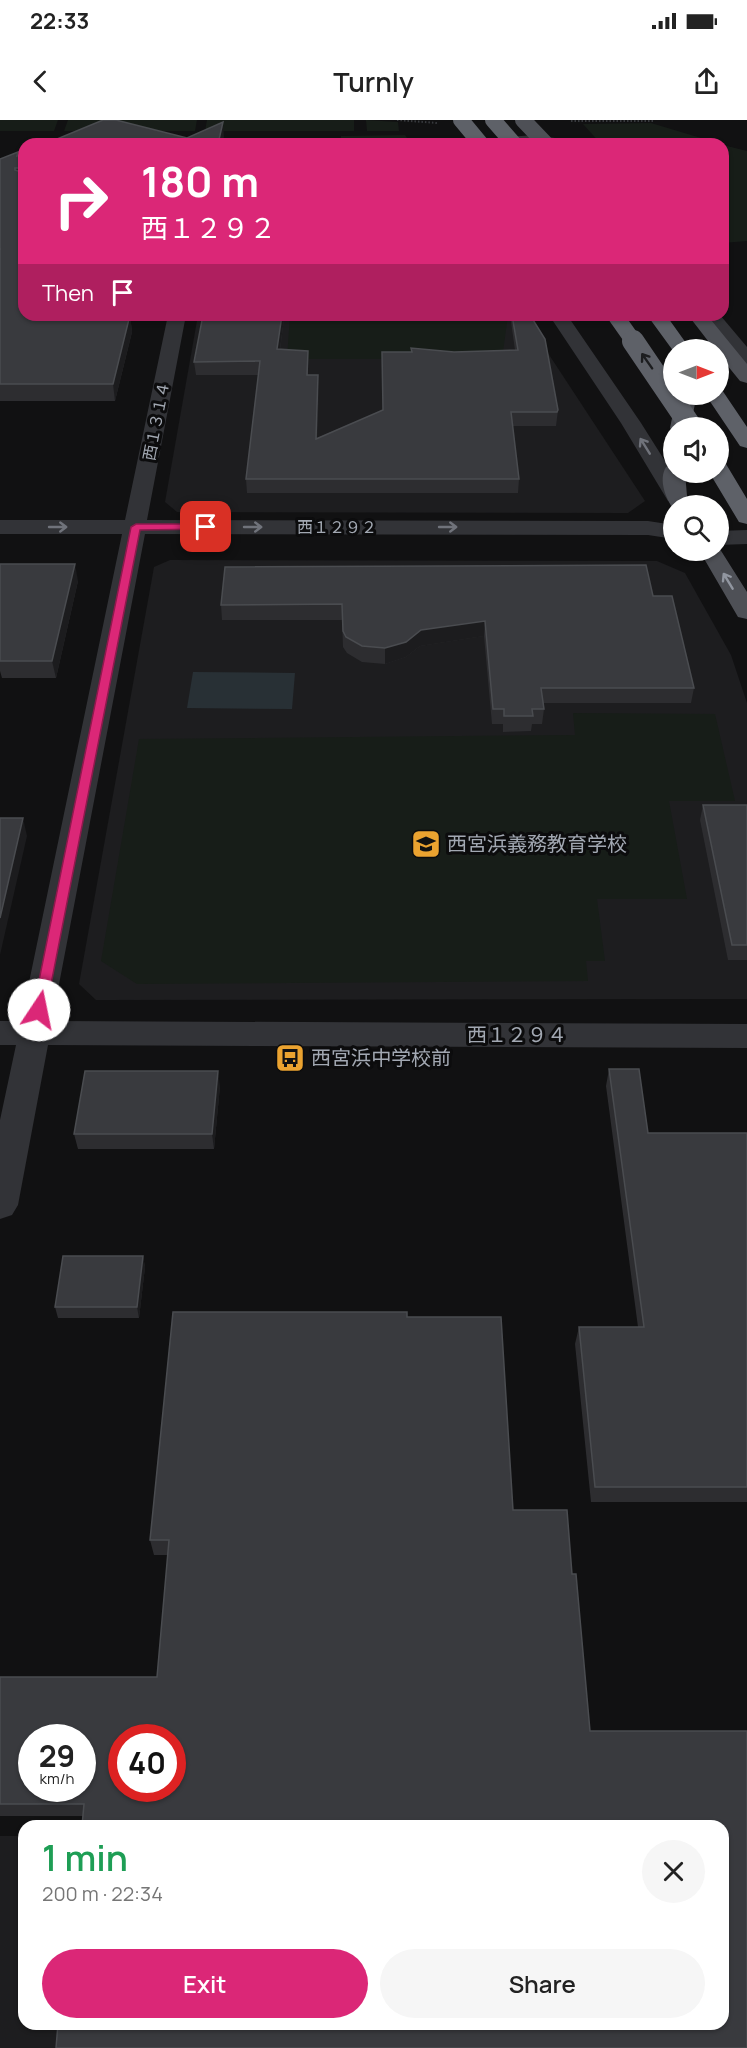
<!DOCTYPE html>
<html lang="en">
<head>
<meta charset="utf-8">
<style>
	:root { --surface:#fff; --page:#f6f6f6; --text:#222; --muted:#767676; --accent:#db2777 }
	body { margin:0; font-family:Manrope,"Noto Sans JP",sans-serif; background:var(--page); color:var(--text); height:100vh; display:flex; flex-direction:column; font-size:22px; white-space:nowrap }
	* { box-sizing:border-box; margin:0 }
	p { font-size:20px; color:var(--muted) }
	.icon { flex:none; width:33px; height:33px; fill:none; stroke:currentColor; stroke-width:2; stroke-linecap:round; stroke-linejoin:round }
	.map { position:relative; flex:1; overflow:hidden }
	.details { position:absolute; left:18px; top:1700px; width:711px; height:210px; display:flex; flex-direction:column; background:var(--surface); border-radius:18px; box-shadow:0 2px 4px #0004 }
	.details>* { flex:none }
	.banner { position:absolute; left:18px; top:18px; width:711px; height:183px; border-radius:18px; box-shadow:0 2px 4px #0004; background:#db2777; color:#fff; overflow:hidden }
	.needle { width:39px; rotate:90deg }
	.buttons { position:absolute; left:663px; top:219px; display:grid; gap:12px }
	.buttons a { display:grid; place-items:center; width:66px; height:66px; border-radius:50%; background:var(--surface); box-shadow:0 2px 4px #0004; font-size:30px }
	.speed { position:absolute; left:18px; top:1604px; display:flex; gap:12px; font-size:30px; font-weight:700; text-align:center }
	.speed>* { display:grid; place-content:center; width:78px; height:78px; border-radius:50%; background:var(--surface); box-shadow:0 2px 4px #0004; line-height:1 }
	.speed small { font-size:15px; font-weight:400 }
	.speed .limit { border:9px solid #d22; background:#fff; color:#111 }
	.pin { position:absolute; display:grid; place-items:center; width:51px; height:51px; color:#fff; margin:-26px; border-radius:12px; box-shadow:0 3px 9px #0006 }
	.me { position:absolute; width:66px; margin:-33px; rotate:11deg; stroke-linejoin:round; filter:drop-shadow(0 0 4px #0008) }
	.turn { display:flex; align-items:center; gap:21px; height:126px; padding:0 24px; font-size:27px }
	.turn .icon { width:78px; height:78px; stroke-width:2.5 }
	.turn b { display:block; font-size:42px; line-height:51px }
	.then { display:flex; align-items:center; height:57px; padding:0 24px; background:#0003; gap:12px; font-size:22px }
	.round { display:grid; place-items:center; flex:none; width:63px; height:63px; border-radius:32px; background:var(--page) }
	.overview { display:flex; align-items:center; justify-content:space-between; height:102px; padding:0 24px }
	h1 { font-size:36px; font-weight:600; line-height:45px; color:#1e9e55 }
	.primary-button { display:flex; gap:12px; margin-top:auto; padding:12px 24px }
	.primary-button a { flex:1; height:69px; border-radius:36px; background:var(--accent); color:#fff; font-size:24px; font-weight:600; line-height:69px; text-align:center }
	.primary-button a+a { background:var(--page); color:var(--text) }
	.status { display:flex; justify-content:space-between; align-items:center; height:42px; padding:0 30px; background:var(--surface); direction:ltr }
	.status svg { height:16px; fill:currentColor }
	header { display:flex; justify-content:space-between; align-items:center; height:78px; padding:0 24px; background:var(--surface); font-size:27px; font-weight:600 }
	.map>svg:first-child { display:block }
	.built { fill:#1d1d1f }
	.green { fill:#171d18 }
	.water { fill:#283035 }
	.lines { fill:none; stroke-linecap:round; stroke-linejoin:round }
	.path { stroke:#383a3e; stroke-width:2; stroke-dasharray:1.5 2; stroke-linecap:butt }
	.minor { fill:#323337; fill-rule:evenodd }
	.major { fill:#4e5056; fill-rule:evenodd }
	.highway { fill:#5e6168; fill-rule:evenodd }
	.major-bridge { stroke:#4e5056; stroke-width:16 }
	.highway-bridge-far1 { stroke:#5e6168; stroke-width:16 }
	.highway-bridge { stroke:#5e6168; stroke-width:22 }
	.wall { fill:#2d2d30 }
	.shaded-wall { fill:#1c1c1e }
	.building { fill:#393a3e; stroke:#4a4c50; stroke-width:1.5; fill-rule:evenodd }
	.oneway { stroke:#1c1d1f }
	.oneway2 { stroke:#70737b }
	.oneway3 { stroke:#9196a0 }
	.route { fill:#db2777; stroke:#8e194d; stroke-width:1.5 }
	.labels { text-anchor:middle; stroke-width:6; stroke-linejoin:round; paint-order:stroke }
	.far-street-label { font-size:16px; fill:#a2a8b2; stroke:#0c0c0d }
	.poi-label { font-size:20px; fill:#a2a8b2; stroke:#0c0c0d; text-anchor:start }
	.street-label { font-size:20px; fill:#a2a8b2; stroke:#0c0c0d }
</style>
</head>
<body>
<div class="status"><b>22:33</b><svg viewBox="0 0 49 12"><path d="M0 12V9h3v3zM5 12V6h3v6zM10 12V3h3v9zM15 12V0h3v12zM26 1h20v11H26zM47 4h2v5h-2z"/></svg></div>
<header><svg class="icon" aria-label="back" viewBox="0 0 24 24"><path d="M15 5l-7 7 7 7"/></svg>Turnly<svg class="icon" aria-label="share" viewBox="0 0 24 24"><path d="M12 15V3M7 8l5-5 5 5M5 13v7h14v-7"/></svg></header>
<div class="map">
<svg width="747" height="1928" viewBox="0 0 747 1928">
	<rect width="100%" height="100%" fill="#111112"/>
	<g class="built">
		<path d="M198,195H523L645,381L628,393L177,392L165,382Z"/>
		<path d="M170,440L657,441L685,453L731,535L747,583V879L96,880L79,864L154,447Z"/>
		<path d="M0,1716H24V1904H723L747,1928H0Z"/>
	</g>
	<g class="green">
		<path d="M0,0H58L54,11H0Z"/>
		<path d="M68,0H197L195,11H64Z"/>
		<path d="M207,0H354V11H205Z"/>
		<path d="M366,0L398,2L399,11H367Z"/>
		<path d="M651,3L721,24H601L583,4Z"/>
		<path d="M405,15L411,24H340L341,16Z"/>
		<path d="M723,25L747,31V121L723,123Z"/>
		<path d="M290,195H508L502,239H287Z"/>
		<path d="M573,593L715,594L735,681H669L687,779H597L605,841H586L588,861L137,864L101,841L139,619L575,615Z"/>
	</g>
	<path class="water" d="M193,552L295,553L292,589L187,588Z"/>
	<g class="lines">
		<g class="path">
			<path d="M397,0L437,3"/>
			<path d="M571,1H655"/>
		</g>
		<g class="minor">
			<path d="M534,15L562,19L570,24H475L483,19Z"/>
			<path d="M168,195H186L147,400L648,401L674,405V419L648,415L145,414L52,901L747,904V928L48,925L18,1085L12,1095L0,1099V1000L16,925H0V901H21L122,414H0V400H125Z"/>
			<path d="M549,195H567L641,303L687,376L684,381L676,383L668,381L621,303Z"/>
			<path d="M701,195H720L747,227V245L740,243Z"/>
			<path d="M747,410V424L718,425V411Z"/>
		</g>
		<g class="major">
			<path d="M688,195H707L747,244V263L740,261L718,234V230H715Z"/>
			<path d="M677,274H697L690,308H674V313L670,308Z"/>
			<path d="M674,346V352H685L687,376L693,386H674V390C666,379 658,360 666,347Z"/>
			<path d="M718,426L747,472V499L738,497L699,430H718Z"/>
		</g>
		<g class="highway">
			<path d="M647,195H666L691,230H674V232Z"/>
			<path d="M718,269L722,270L747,307V328L740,326L705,274H718Z"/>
			<path d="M718,343L726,344L747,379V404L739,402L709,352H718Z"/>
		</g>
		<path class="major-bridge" d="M523,0L546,24"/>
		<g class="highway-bridge-far1">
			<path d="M461,0L481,24"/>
			<path d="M493,0L514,24"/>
			<path d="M615,195L634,222"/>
		</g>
		<path class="highway-bridge" d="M633,221L692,308"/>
	</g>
	<g class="wall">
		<path d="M18,35L24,48V195H130L132,212L115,281H0V39Z"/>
		<path d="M510,195H530L558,290L556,306H512L519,359L518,373H247L246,359L258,255H196L194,242L284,199L280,230L308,231V255L319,268L317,318L383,290L411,232V228L454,232L515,230Z"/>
		<path d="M0,444L78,461L56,558H2L0,551Z"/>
		<path d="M653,476L694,568L691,583H543L544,589L542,604H532L531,611L503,612V604H492L484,516L420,526L406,537L385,544L362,542L347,533L343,527L342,500H222L221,485Z"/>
		<path d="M703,685H747V840H728L700,700Z"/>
		<path d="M609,949L648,1013H747V1382H591L575,1224L579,1207H638L606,966Z"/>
		<path d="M220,966L214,1029H78L74,1014Z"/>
		<path d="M143,1136L145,1147L139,1198H58L55,1187Z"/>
		<path d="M407,1192L83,1696H0V1557H157L168,1435H154L150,1420Z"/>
	</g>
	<g class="shaded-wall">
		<path d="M223,2L224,17L222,24H218Z"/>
		<path d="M130,195L132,212L115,281L113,264Z"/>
		<path d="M282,195H284V199L278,243L277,229Z"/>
		<path d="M318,255L319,268L316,332V319Z"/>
		<path d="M75,444L78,461L56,558L52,541Z"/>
		<path d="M485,501L484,516L420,526L406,537L385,544V528L421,510Z"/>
		<path d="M23,698L27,716L0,835V798Z"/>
		<path d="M218,951L220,966L214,1029L212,1014Z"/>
		<path d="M143,1136L145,1147L139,1198L137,1187Z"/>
	</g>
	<g class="building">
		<path d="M103,0H116L187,18L223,2L218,24H45Z"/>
		<path d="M18,32L17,36L24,33V48H15V50L24,53V195H130L113,264H0V129H1H0V39Z"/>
		<path d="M203,195H282L277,229L308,231L307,255H318L316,319L383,290L382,232H412L411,228L454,232L518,230L512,195H530L545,219L558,290L557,292H511L519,359H246L260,241L194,242Z"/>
		<path d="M0,444H75L52,541H0Z"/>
		<path d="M646,445L653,476H672L694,568H541L544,589H532L533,596H504V589H493L485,501L421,510L406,522L385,528L362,526L346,517L343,511L342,484L221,485L225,447Z"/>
		<path d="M703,685H747V825H732Z"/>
		<path d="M0,698H23L0,798Z"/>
		<path d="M609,949H639L648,1013H747V1367H595L579,1207H644Z"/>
		<path d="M85,951H218L212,1014H74Z"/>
		<path d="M63,1136H143L137,1187H55Z"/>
		<path d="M173,1192H407V1197H501L513,1390H567L572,1454H576L590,1611H747V1928H56L58,1904H723V1706H82L84,1684H0V1557H157L169,1420H150ZM32,1617H82V1668H32ZM122,1617H172V1668H122Z"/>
	</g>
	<defs><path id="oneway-shaft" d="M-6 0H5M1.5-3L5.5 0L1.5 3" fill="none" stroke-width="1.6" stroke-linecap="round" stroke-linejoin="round" transform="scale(1.5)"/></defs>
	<use class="oneway" href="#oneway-shaft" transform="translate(647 241) rotate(-125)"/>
	<g class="oneway2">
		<use href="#oneway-shaft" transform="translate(645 326) rotate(-122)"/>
		<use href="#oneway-shaft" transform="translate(58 407)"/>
		<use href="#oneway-shaft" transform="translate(253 407)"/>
		<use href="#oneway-shaft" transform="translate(448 407)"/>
	</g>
	<use class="oneway3" href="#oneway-shaft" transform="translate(728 461) rotate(-121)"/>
	<path class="route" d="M206,404L209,405V409L140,410L46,890L44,893H35L33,890L131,407L136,404Z"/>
	<defs>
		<g id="school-square" transform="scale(1.5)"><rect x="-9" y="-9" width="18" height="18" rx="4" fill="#eba330" stroke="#0c0c0d"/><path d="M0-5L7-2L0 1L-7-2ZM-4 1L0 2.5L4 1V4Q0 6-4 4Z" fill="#111"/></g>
		<g id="bus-square" transform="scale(1.5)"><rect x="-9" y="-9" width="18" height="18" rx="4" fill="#eba330" stroke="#0c0c0d"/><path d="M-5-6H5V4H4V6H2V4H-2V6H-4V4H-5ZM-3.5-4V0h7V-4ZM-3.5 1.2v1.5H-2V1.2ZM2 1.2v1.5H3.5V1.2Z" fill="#111"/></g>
	</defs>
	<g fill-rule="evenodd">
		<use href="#school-square" x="426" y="724"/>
		<use href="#bus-square" x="290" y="938"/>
	</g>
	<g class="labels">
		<g class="far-street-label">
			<text transform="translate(156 301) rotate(-79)" y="6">西１３１４</text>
			<text x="337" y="413">西１２９２</text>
		</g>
		<g class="poi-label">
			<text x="447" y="731">西宮浜義務教育学校</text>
			<text x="311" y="945">西宮浜中学校前</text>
		</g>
		<g class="street-label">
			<text x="517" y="922">西１２９４</text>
		</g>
	</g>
</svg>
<div class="buttons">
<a><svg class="needle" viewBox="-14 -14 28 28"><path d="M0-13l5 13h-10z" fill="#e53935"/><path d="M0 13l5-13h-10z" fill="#767676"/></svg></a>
<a><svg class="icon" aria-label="sound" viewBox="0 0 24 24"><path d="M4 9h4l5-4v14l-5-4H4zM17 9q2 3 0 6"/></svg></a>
<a><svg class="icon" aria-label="search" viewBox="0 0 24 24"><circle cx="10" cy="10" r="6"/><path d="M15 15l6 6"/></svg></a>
</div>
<div class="speed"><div>29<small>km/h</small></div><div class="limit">40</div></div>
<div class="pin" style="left:206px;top:407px;background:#d93025"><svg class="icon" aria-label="arrive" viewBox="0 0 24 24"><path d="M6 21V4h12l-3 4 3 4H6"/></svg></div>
<svg class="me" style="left:39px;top:890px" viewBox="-20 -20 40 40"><circle r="19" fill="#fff"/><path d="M0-13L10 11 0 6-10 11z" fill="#db2777"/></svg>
<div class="banner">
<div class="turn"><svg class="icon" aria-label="right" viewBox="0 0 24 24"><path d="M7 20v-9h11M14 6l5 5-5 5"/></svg><div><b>180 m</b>西１２９２</div></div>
<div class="then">Then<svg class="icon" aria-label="arrive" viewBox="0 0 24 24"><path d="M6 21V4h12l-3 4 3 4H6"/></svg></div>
</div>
<section class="details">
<div class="overview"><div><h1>1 min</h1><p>200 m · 22:34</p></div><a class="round"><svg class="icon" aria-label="close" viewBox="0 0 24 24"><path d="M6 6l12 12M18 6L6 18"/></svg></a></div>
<div class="primary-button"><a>Exit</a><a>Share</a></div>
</section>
</div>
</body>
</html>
